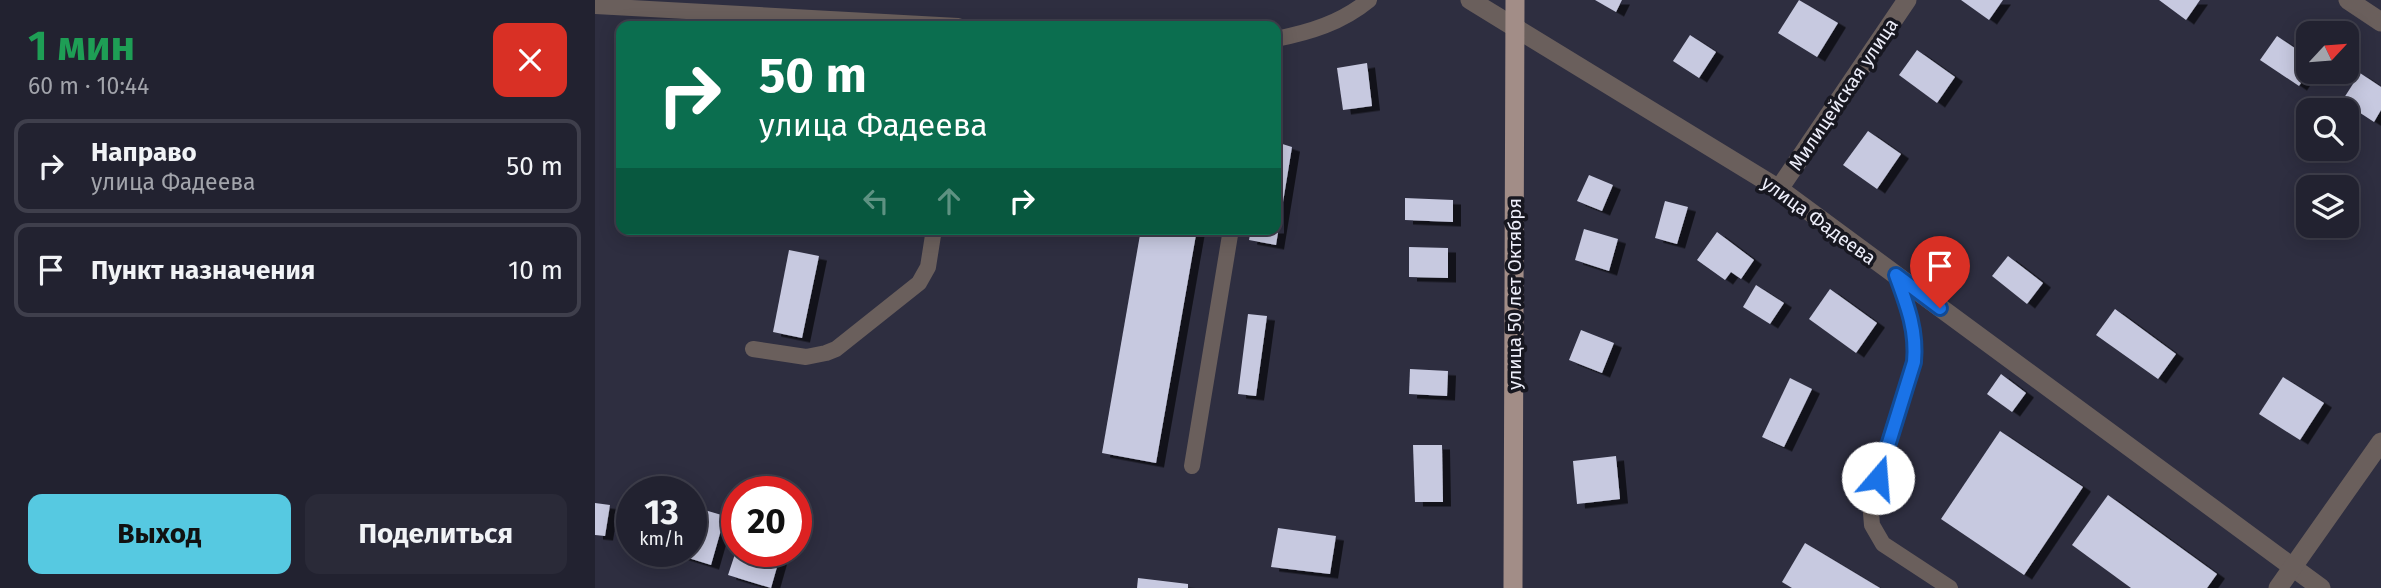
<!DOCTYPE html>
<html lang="ru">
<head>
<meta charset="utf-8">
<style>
	:root { --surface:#222230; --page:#2a2a38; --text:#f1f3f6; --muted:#a2a4ab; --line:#3f3f4c; --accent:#56c9e1 }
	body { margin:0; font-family:"Fira Sans",sans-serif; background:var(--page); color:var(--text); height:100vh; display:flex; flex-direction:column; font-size:26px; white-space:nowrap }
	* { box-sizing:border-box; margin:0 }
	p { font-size:23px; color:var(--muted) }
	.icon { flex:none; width:38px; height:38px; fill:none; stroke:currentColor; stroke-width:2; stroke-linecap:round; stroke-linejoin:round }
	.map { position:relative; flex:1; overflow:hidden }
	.sheet { display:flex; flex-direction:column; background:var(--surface); width:595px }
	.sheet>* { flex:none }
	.top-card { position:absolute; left:21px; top:21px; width:665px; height:214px; border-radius:14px; box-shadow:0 4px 18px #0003,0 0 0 2px var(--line); background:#0b6e4f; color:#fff; overflow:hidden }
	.needle { width:46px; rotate:64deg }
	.buttons { position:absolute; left:1701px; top:21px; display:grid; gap:14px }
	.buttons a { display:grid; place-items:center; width:63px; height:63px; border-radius:14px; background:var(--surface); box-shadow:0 4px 18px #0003,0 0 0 2px var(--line); font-size:35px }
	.speed { position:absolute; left:21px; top:476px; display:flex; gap:14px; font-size:35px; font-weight:700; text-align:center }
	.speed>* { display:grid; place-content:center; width:91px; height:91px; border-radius:50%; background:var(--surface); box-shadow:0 4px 18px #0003,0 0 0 2px var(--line); line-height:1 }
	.speed small { font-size:18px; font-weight:400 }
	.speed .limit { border:10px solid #d22; background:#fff; color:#111 }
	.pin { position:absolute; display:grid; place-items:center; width:60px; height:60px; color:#fff; margin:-72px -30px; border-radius:50% 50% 50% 0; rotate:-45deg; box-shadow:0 0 7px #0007 }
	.pin .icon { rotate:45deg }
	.me { position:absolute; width:77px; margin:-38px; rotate:18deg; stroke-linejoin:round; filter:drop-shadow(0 0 5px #0008) }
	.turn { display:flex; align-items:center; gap:24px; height:147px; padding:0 28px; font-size:32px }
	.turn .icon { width:91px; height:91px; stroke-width:2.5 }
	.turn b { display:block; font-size:49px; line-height:60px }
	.lanes { display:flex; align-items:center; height:66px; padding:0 28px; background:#0003; justify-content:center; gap:35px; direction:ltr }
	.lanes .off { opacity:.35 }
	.round { display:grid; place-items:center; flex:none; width:74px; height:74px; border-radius:14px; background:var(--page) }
	.head { display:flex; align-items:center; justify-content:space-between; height:119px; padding:0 28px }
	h1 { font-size:42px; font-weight:700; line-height:52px; color:#1e9e55 }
	.primary-button { display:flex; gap:14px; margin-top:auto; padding:14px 28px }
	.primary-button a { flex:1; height:80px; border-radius:14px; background:var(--accent); color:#111; font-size:28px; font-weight:700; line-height:80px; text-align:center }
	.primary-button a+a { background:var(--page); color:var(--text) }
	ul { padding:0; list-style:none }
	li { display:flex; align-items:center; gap:21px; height:94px; margin:0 14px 10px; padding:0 14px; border:4px solid var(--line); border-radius:14px }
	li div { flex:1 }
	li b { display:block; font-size:26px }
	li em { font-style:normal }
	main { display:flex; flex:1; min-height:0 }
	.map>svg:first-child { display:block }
	.building { fill:#c7c9e0; filter:url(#shadow) }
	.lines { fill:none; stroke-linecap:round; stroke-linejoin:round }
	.service { stroke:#6a5f5c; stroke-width:16 }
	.minor { stroke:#6a5f5c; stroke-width:19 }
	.tertiary { stroke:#6a5f5c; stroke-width:19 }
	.primary { stroke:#a28d87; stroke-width:19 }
	.route-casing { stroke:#114b97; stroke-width:18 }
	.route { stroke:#1a73e8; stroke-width:12 }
	.labels { text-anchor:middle; stroke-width:7; stroke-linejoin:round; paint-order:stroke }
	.street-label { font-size:19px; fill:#edeefa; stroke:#171720 }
</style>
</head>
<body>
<main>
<section class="sheet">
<div class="head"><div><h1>1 мин</h1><p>60 m · 10:44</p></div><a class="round" style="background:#d93025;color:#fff"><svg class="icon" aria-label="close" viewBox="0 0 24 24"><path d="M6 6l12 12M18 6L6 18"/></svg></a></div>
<ul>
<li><svg class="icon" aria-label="right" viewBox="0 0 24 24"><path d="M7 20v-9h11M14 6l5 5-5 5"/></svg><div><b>Направо</b><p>улица Фадеева</p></div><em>50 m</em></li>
<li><svg class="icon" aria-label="arrive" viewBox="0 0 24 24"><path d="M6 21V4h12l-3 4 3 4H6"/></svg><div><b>Пункт назначения</b></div><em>10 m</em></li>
</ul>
<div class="primary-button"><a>Выход</a><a>Поделиться</a></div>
</section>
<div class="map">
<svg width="1786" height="588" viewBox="0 0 1786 588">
	<defs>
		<filter id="shadow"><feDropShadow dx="8" dy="4.5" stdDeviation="0" flood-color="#0009"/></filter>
	</defs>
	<rect width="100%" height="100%" fill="#2e2e40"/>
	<g class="building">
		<path d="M1000,0H1027L1021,12Z"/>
		<path d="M1204,0L1243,23L1222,57L1183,33Z"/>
		<path d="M1366,0H1408L1394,20Z"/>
		<path d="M1564,0H1605L1591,20Z"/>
		<path d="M1095,35L1121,52L1104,78L1078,61Z"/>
		<path d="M1682,36L1713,57V72L1704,86L1665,60Z"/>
		<path d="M1322,50L1360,77L1342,103L1304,75Z"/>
		<path d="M772,63L777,106L748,110L742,68Z"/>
		<path d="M1765,73L1786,87V110L1779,122L1747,101Z"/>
		<path d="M1273,131L1306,154L1282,189L1248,165Z"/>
		<path d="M681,142L697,147L681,245L654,240L656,229H681Z"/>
		<path d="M994,175L1018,185L1007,211L982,201Z"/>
		<path d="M810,198L858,200V222L810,220Z"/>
		<path d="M1070,201L1093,207L1082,244L1060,238Z"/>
		<path d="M546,229H602L561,463L507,453Z"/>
		<path d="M989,229L1023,239L1014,271L980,260Z"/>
		<path d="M1122,232L1159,260L1146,279L1136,272L1130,280L1102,260Z"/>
		<path d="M814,247L853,248V278L814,277Z"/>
		<path d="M194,250L224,256L207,338L178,332Z"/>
		<path d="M1413,256L1448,283L1432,304L1397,276Z"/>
		<path d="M1161,285L1189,303L1175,324L1148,307Z"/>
		<path d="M1235,289L1282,323L1261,353L1214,319Z"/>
		<path d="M1520,309L1581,354L1563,379L1501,335Z"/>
		<path d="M653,314L672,316L661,396L643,394Z"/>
		<path d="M986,330L1019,343L1007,373L974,360Z"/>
		<path d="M815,369L853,371L852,396L814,394Z"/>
		<path d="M1406,374L1431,393L1417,412L1392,394Z"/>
		<path d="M1688,377L1729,403L1705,440L1664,414Z"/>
		<path d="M1195,378L1217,389L1189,447L1167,437Z"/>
		<path d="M1405,431L1488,487L1429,575L1346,519Z"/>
		<path d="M818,445H847L848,502H820Z"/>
		<path d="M1021,456L1025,499L982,504L978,461Z"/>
		<path d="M1513,495L1622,574L1612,588H1536L1477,545Z"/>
		<path d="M0,503L15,505L10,536L0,535Z"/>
		<path d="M96,506L130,516L116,565L74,552L96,551Z"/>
		<path d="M683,528L741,536L735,574L676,567Z"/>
		<path d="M1210,543L1285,588H1197L1187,582Z"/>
		<path d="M141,551H156L184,560L176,588L133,575Z"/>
		<path d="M543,578L593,584V588H542Z"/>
	</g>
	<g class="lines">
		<g class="service">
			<path d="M0,6L363,26"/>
			<path d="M681,39C715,32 746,23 774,0"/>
			<path d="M1301,275C1312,305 1322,330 1319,362L1275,501L1277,525L1288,544L1355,588"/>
			<path d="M158,349L211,357L231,353L241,349L324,283L333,267L339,229"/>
			<path d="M597,466L636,229"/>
		</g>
		<g class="minor">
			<path d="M875,0L1184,189L1726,588"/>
			<path d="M1753,0L1786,22"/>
			<path d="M1184,189L1312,0"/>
		</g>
		<path class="tertiary" d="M1683,588L1786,442"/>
		<path class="primary" d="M918,588L920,0"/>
	</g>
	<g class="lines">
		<g class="route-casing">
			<path id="route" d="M1283,478L1319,362C1322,330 1312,305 1301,275L1345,308"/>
		</g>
		<use href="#route" class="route"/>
	</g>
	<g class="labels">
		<g class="street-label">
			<text transform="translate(1248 94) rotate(-56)" y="7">Милицейская улица</text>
			<text transform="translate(1224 220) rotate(36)" y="7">улица Фадеева</text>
			<text transform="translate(919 294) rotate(-90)" y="7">улица 50 лет Октября</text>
		</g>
	</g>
</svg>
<div class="buttons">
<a><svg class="needle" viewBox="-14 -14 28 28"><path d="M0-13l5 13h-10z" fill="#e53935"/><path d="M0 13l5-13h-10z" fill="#a2a4ab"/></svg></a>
<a><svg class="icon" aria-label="search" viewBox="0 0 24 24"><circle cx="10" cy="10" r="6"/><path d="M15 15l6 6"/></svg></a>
<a><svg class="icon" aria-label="layers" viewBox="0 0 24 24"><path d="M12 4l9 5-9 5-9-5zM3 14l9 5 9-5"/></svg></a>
</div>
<div class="speed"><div>13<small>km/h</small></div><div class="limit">20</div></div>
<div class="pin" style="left:1345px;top:308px;background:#d93025"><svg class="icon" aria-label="arrive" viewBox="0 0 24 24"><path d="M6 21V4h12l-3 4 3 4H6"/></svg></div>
<svg class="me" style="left:1283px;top:478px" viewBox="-20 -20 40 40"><circle r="19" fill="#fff"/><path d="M0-13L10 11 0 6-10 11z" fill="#1a73e8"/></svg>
<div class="top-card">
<div class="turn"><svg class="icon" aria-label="right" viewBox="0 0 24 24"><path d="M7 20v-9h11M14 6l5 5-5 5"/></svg><div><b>50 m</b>улица Фадеева</div></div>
<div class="lanes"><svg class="icon off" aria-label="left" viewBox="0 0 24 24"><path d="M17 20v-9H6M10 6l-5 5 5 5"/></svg><svg class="icon off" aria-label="ahead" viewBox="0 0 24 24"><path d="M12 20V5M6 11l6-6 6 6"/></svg><svg class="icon" aria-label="right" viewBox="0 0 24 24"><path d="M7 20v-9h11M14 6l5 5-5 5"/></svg></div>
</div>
</div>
</main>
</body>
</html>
